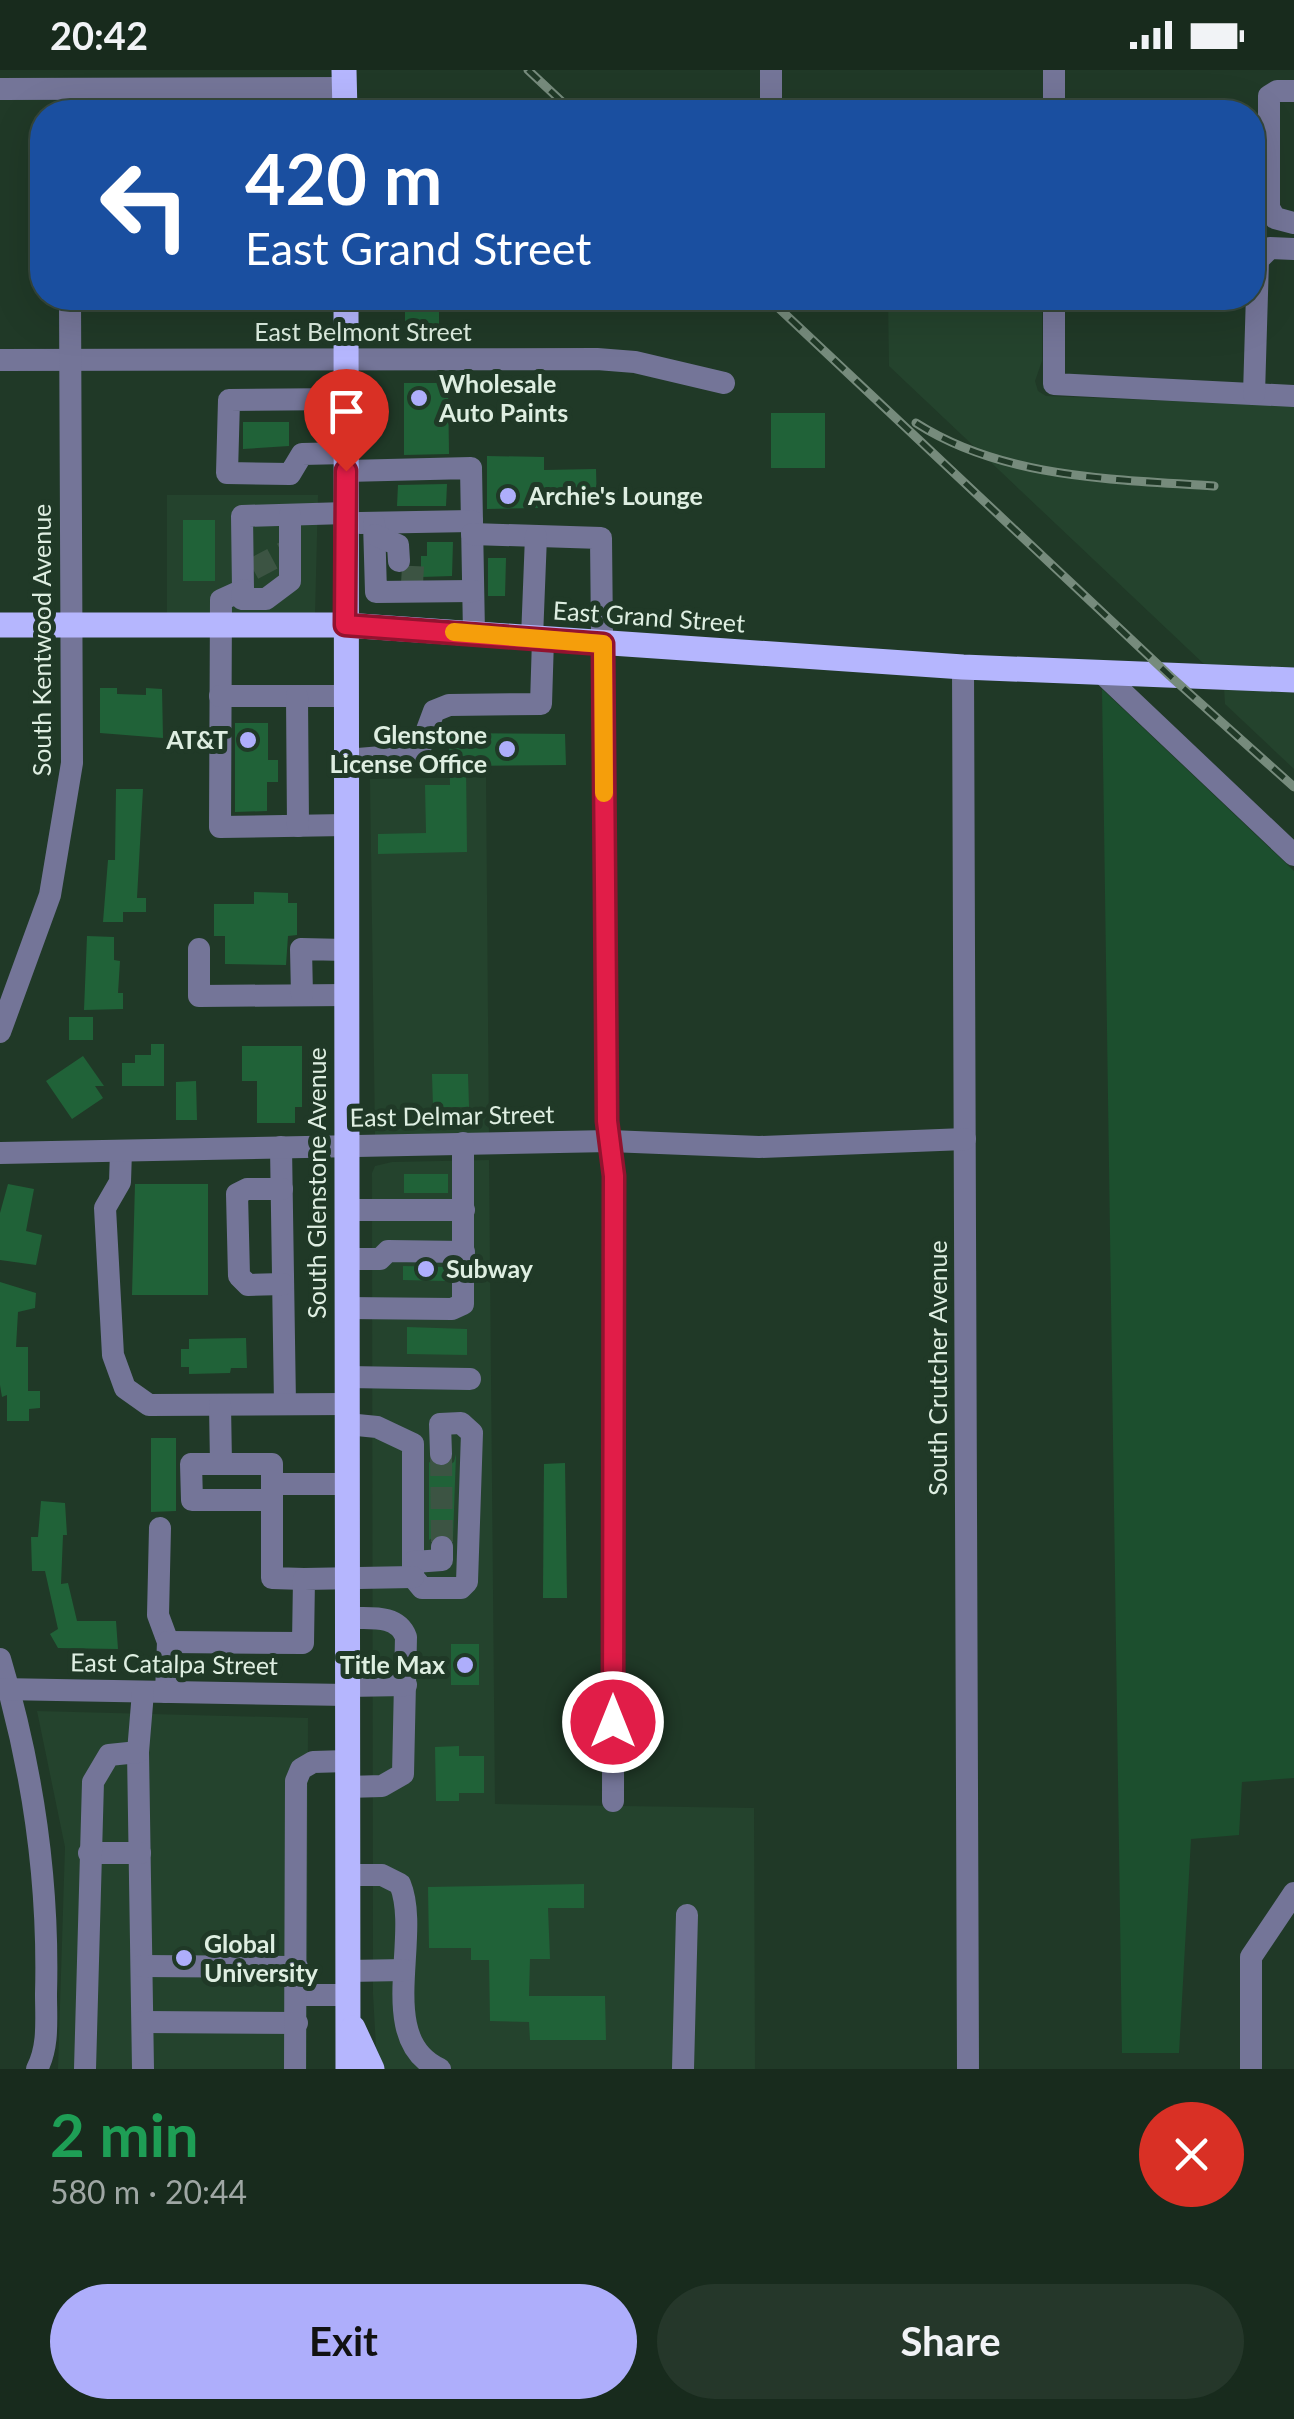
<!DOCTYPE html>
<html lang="en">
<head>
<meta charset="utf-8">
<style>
	:root { --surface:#182b1d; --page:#25372a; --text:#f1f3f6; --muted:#9fa7a4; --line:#36473b; --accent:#aeaefb }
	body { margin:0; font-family:Lato,sans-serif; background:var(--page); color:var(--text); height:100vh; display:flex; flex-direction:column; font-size:38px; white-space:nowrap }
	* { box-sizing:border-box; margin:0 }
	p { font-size:32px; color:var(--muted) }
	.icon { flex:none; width:55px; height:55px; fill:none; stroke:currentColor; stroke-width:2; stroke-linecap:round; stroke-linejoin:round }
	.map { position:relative; height:1999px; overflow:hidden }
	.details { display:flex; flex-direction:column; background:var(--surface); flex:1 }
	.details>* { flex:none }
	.top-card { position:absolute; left:30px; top:30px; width:1235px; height:210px; border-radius:40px; box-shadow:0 10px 40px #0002,0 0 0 2px var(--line); background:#1a4fa0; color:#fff; overflow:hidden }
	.pin { position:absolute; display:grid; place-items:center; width:85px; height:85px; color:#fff; margin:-102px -42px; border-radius:50% 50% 50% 0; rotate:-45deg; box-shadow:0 0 10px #0007 }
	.pin .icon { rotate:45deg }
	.me { position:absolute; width:110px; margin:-55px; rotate:0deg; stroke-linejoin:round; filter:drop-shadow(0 0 8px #0008) }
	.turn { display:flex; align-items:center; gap:35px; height:210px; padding:0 50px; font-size:45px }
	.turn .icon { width:130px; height:130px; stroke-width:2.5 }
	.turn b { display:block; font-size:70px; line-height:85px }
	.round { display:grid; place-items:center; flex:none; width:105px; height:105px; border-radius:52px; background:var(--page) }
	.overview { display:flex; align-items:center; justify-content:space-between; height:170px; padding:0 50px }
	h1 { font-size:60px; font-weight:700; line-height:75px; color:#1e9e55 }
	.cta { display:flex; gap:20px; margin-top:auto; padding:20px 50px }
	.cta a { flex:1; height:115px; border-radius:60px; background:var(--accent); color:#111; font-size:40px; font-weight:700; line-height:115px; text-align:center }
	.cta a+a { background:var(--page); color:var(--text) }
	.status { display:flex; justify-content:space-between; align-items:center; height:70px; padding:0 50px; background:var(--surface); direction:ltr }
	.status svg { height:28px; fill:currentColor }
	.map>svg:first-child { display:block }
	.built { fill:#24432d }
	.green { fill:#1c4f2e }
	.building { fill:#206238 }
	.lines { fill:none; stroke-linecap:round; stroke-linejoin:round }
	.minor-tunnel { stroke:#3c5443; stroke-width:22; stroke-dasharray:22 11; stroke-linecap:butt }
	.minor { stroke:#747598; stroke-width:22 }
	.major { stroke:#b5b6fe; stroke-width:25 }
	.rail-casing { stroke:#768b7c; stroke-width:9 }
	.rail { stroke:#203927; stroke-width:5; stroke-dasharray:15; stroke-linecap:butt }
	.route-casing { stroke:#92132f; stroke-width:25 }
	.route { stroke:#e11d48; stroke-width:18 }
	.slow { stroke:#f59e0b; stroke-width:18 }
	.poi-dot { fill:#aeaefb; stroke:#203927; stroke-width:4 }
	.labels { text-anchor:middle; stroke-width:10; stroke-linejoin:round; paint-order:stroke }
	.street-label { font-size:25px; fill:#deeee1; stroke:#203927 }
	.poi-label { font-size:25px; font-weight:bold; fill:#deeee1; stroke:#203927; text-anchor:start }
</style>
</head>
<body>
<div class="status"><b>20:42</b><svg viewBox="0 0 49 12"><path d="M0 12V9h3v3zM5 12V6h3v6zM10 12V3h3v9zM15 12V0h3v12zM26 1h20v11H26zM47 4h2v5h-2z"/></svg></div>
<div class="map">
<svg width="1294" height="1999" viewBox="0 0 1294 1999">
	<rect width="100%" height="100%" fill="#203927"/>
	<g class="built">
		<path d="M887,31L1043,38V42H887Z"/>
		<path d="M888,228H1042V291L1035,311L1038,321L1046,326L1294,336V599L1205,595L889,296Z"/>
		<path d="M167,425H318L315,545L167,549Z"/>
		<path d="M1224,617L1294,620V699L1225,634Z"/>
		<path d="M486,707L489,1069L375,1065L370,709Z"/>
		<path d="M489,1090L495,1734L754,1738L755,1999H384L376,1977L373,1924L372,1103L375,1096L392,1092Z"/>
		<path d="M37,1641L308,1648L307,1999H58L65,1777Z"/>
	</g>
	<path class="green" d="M1102,619L1294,801V1708L1242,1712L1239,1765L1191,1769L1179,1983H1122Z"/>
	<g class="building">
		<rect x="405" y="228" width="34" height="38"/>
		<path d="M404,313H448L449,384L404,385Z"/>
		<rect x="771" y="343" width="54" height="55"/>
		<path d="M243,352H289V376L243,379Z"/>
		<path d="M487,386L544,387V400L596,399L597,437L487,439Z"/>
		<path d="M447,414L446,436H397L398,415Z"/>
		<rect x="183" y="450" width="32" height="61"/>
		<path d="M427,472H453L452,506L421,507V486H427Z"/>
		<path d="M488,488H506L505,526H488Z"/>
		<path d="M100,618H117V624L146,625V618L162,619L163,668L100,663Z"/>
		<path d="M235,653H268V690H278V712H267V741L235,742Z"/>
		<path d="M449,663L565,664L566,695L466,696L467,782L378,784V764L426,763L425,715H450Z"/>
		<path d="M116,719H143L137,828H146V842H123V852H103L108,790H115Z"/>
		<path d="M254,822L288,823V833H297V865L288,866L286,895L225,894V866H214V834H254Z"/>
		<path d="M87,866L114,867V890L120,891L118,923H123V939L84,940Z"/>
		<rect x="69" y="947" width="24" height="23"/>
		<path d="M151,974H164V1016H122V993H135V985H151Z"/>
		<path d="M242,976H302V1037H295V1053H257V1011H242Z"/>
		<path d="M83,986L104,1016H95L103,1028L72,1049L46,1011Z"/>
		<path d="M432,1004H468L469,1037H433Z"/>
		<path d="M196,1011L197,1050H176V1012Z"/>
		<rect x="404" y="1104" width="44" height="19"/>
		<path d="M8,1114L34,1119L26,1161L42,1165L36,1195L0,1190V1143Z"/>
		<path d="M135,1114H208V1225H132Z"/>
		<path d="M403,1196L445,1197V1211L403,1210Z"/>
		<path d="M0,1212L36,1223L35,1238L18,1242L16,1277H28V1321H40V1338L29,1339V1351H7V1325L2,1327L0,1315Z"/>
		<path d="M407,1257L467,1259V1285L407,1284Z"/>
		<path d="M246,1268L247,1298H231L230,1303L189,1304V1297H181V1279H189V1269Z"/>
		<path d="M151,1368H176V1441L151,1442Z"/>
		<path d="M456,1384L453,1468L441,1462L429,1470V1392L442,1399L454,1392Z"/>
		<path d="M565,1393L567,1528H543L544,1394Z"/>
		<path d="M41,1431L65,1433L67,1465H63L61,1514L68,1513L77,1551H116L118,1579L58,1578L50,1564L58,1559L45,1501H32L31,1467H38Z"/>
		<rect x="451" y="1574" width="28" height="41"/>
		<path d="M459,1676V1686H484V1723H459V1731H436L435,1677Z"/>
		<path d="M584,1814V1838H548L550,1889H530L529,1926H605L606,1970H530L529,1952L490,1951L489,1890H471V1878H429L428,1817Z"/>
	</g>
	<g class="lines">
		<g class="minor-tunnel">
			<path d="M253,499L285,482"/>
			<path d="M412,514L413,496"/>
			<path d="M441,1384L442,1477"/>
		</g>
		<g class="minor">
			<path d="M771,0V42"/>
			<path d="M1054,0V42"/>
			<path d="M0,19L344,18"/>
			<path d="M1294,21H1277L1269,26V138L1275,148L1294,153"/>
			<path d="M1054,228V314L1294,326"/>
			<path d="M0,290L597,289L635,292L724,313"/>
			<path d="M1254,324L1258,190L1270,178L1294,179"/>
			<path d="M346,383L302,384L290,404L227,403L229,330L347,329"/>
			<path d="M346,401L471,398L474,563"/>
			<path d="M346,443L242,446L243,520L221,530L220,757L346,755"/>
			<path d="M360,453L472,451"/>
			<path d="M374,453L376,522L473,521"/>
			<path d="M472,464L601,468L607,1051L614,1106L613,1731"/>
			<path d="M375,465L398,475L399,491"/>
			<path d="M243,520L242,529H266L290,511V445"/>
			<path d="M532,568L536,466"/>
			<path d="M963,597L968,1999"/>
			<path d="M1102,603L1294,785"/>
			<path d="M220,626H346"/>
			<path d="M297,626L298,756"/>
			<path d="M346,690L418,684L434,641L449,635L541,634L543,569"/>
			<path d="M199,879V926L346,925"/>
			<path d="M302,925L301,879L346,880"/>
			<path d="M0,962L50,825L72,693L70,228"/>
			<path d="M281,1077L285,1334"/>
			<path d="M121,1081L120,1112L105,1138L113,1285L125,1318L149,1335L347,1334"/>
			<path d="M0,1083L610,1071L759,1077L965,1069"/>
			<path d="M282,1119H247L237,1124L239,1206L248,1215L283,1214"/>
			<path d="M347,1140H464"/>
			<path d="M347,1189H380L388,1181L464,1182"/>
			<path d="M347,1238L452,1239L463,1234V1073"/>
			<path d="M347,1307L470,1309"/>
			<path d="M220,1335L221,1394"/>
			<path d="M347,1354L377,1357L413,1374V1507L422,1518H461L467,1512L472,1363L461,1353L440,1354L441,1384"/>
			<path d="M272,1414H347"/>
			<path d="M272,1430H192L191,1394H272V1508L304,1509"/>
			<path d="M160,1458L158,1545L168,1572L166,1622"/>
			<path d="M414,1492L442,1490V1477"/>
			<path d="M347,1548C368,1549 397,1543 406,1567L403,1704L382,1716L347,1717"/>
			<path d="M168,1572L303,1573L304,1509L413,1507"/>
			<path d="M0,1589C32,1696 49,1811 46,1924C46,1949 49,1976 37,1999"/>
			<path d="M347,1616L406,1615"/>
			<path d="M0,1619L347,1625"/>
			<path d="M138,1682L143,1999"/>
			<path d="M89,1783H140"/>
			<path d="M347,1805H382L400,1814C422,1867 374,1970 440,1999"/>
			<path d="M142,1896L297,1897"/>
			<path d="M348,1901L404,1900"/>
			<path d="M297,1925H348"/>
			<path d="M143,1952L297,1953"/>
			<path d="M85,1999L93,1712L109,1685L138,1682L143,1622"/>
			<path d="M295,1999L296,1711L301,1699L313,1692L347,1691"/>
			<path d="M683,1999L687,1845"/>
			<path d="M1251,1999V1887L1294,1823"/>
		</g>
		<g class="major">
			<path d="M344,0L345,42"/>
			<path d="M346,228L348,1999"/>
			<path d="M0,555H345L963,597L1294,610"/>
			<path d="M353,1958L372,1999"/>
		</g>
		<g class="rail-casing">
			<g id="rail">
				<path d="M528,0L573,42"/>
				<path d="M768,228L1170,606L1294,717"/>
				<path d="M916,353C1004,409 1113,409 1214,416"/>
			</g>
		</g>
		<use href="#rail" class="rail"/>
	</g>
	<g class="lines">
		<g class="route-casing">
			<path id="route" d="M346,401L345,555L603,574L607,1051L614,1106L613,1652"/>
		</g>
		<use href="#route" class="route"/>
		<path class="slow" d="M454,562L603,574L604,723"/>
	</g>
	<g class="poi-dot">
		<circle cx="419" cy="328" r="10"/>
		<circle cx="508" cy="426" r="10"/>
		<circle cx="248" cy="670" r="10"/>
		<circle cx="507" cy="679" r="10"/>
		<circle cx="426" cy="1199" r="10"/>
		<circle cx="465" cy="1595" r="10"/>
		<circle cx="184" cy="1888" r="10"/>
	</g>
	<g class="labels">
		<g class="street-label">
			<text x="363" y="271">East Belmont Street</text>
			<text transform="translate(649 547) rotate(4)" y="9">East Grand Street</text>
			<text transform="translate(42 570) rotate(-90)" y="9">South Kentwood Avenue</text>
			<text transform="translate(452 1046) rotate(-1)" y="9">East Delmar Street</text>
			<text transform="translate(317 1113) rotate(-90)" y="9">South Glenstone Avenue</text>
			<text transform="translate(938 1298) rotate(-90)" y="9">South Crutcher Avenue</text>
			<text transform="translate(174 1594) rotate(1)" y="9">East Catalpa Street</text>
		</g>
		<g class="poi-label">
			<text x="439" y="323">Wholesale<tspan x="439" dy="29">Auto Paints</tspan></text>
			<text x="528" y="435">Archie's Lounge</text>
			<text x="487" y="674" text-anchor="end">Glenstone<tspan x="487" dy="29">License Office</tspan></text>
			<text x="228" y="679" text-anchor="end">AT&amp;T</text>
			<text x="446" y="1208">Subway</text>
			<text x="445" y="1604" text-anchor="end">Title Max</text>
			<text x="204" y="1883">Global<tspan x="204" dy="29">University</tspan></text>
		</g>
	</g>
</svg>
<div class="pin" style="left:346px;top:401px;background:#d93025"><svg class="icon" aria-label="arrive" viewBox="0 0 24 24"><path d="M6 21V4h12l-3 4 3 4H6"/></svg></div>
<svg class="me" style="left:613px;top:1652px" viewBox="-20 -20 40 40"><circle r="17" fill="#e11d48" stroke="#fff" stroke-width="3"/><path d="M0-11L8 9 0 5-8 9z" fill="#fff"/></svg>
<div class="top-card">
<div class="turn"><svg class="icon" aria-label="left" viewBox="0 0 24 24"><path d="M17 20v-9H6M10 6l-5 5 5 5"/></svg><div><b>420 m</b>East Grand Street</div></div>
</div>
</div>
<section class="details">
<div class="overview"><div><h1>2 min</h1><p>580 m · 20:44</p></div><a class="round" style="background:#d93025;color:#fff"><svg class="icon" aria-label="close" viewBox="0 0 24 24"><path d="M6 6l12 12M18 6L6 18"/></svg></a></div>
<div class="cta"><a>Exit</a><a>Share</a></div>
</section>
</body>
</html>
